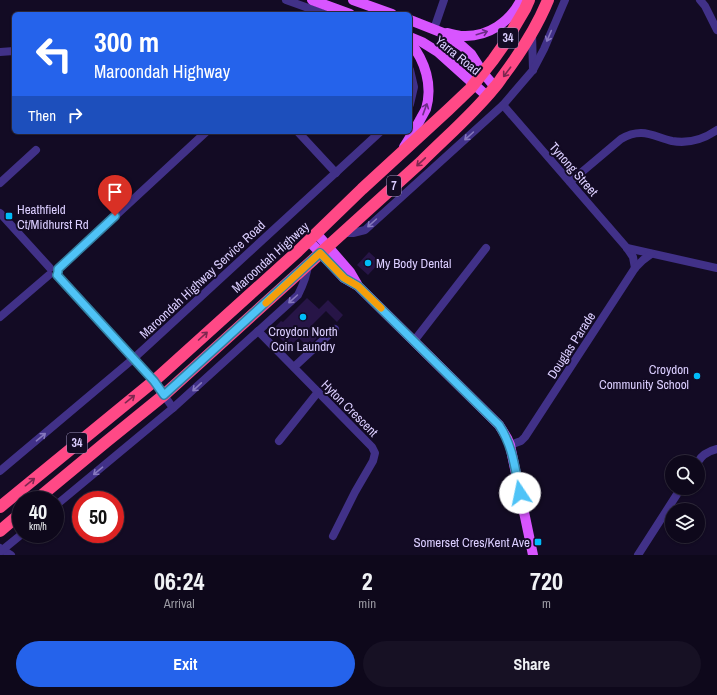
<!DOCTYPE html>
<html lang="en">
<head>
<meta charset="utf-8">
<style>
	:root { --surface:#0e081b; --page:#171124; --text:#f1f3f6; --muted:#9b9aa3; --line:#2e293a; --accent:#2563eb }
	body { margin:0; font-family:"Archivo Narrow",sans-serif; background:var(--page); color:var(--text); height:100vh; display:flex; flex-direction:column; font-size:15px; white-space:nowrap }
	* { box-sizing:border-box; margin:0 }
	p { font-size:13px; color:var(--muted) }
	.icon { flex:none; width:22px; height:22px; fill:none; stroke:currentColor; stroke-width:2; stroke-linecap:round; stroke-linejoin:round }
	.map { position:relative; height:555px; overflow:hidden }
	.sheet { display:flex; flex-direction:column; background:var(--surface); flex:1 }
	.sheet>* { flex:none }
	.hud { position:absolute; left:12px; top:12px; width:400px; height:122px; border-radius:6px; box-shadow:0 1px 3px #0004,0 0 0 1px var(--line); background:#2563eb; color:#fff; overflow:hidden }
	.buttons { position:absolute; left:665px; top:455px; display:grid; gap:8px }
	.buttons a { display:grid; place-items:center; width:40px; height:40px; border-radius:50%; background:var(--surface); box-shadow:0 1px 3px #0004,0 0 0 1px var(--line); font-size:20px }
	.speed { position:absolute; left:12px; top:491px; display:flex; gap:8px; font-size:20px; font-weight:700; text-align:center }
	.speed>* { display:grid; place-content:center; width:52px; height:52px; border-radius:50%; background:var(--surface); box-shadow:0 1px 3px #0004,0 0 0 1px var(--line); line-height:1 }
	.speed small { font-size:10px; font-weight:400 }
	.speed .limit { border:6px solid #d22; background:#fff; color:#111 }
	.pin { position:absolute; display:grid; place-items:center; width:34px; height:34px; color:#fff; margin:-41px -17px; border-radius:50% 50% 50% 0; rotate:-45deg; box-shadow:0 0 4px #0007 }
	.pin .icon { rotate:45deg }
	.me { position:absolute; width:44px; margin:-22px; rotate:349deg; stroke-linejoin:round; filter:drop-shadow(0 0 3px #0008) }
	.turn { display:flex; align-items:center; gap:14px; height:84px; padding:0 16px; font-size:18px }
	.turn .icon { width:52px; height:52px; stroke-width:2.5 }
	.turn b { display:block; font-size:28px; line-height:34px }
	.then { display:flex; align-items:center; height:38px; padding:0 16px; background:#0003; gap:8px; font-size:15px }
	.eta { display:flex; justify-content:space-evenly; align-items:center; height:68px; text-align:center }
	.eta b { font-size:24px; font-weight:700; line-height:28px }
	.primary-button { display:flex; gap:8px; margin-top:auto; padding:8px 16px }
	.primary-button a { flex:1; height:46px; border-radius:24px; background:var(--accent); color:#fff; font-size:16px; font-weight:700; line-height:46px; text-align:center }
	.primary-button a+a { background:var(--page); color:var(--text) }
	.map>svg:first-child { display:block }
	.building { fill:#271547 }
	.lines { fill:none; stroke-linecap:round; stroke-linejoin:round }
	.minor { stroke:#413188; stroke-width:8 }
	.major { stroke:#d855ff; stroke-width:10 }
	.highway { stroke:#ff4986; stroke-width:12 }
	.oneway { stroke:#6c2c87 }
	.oneway2 { stroke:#8678be }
	.oneway3 { stroke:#7d2750 }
	.route-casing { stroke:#337fa1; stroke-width:10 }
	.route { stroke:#4fc3f7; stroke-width:7 }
	.slow { stroke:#f59e0b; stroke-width:7 }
	.poi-dot { fill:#00bcf9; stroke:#130b24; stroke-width:1.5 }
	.labels { text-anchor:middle; stroke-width:4; stroke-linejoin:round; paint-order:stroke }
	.shield { fill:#130b24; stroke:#9f94bd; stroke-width:1 }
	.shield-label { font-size:12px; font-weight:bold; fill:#dbceff }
	.street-label { font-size:13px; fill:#dbceff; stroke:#130b24 }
	.poi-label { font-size:13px; fill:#dbceff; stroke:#130b24; text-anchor:start }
</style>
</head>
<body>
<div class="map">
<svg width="717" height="555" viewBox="0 0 717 555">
	<rect width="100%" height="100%" fill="#130b24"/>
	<g class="building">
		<path d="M369,252L380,262L368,275L357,265Z"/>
		<path d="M307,298L319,309L328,300L343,315L337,322L326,311L309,328L318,337L312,343L310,341L306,345L299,338L293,343L291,341L287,345L278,336L277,337L271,331L281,321L283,322Z"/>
	</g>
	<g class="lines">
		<g class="minor">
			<path d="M286,0L325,14"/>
			<path d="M700,0L705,6L717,30"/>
			<path d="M434,29L444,0"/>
			<path d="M532,33L533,70"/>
			<path d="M0,52L14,51"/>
			<path d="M410,70L414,87L410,104"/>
			<path d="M503,105L627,248L633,257L635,268"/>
			<path d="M298,132L336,173"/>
			<path d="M570,182L621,139C642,127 652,136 672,141C689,144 704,139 717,130"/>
			<path d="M0,183L36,150"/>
			<path d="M0,213L50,268"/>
			<path d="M342,233H353L365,230L503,105L533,70L544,49L565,0"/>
			<path d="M627,248L717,268"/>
			<path d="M58,269L206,132"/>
			<path d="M57,275L154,381L173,408"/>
			<path d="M0,317L49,275"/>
			<path d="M258,331L318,392L372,447L375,453L373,461L355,492L333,536"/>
			<path d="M414,341L486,248"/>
			<path d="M294,367L335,329"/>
			<path d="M279,441L318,392"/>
			<path d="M510,445L521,441L525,437L635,268L643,260L651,254"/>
			<path d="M698,462C702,454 709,451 717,449"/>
			<path d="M0,471L133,359L380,132"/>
			<path d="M55,506L173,408L298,295C303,285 307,276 308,265"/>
			<path d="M0,548L11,555"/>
			<path d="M0,552L22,534"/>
			<path d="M638,555L681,488"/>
		</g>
		<g class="major">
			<path d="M312,0L350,14"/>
			<path d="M353,0L392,14"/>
			<path d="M410,20L443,33L462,46L471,54L483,73L495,87"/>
			<path d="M447,33C452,34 458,36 463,36C488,37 510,22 521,0"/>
			<path d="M410,37L422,42L438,52L487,96"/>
			<path d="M404,147C410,138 415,129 420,120C422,116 424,113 426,109C433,85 425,61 410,42"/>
			<path d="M317,234L350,272L357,284"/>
			<path d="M309,241L344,278L358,286L499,425L507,438L510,445L533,555"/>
		</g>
		<g class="highway">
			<path d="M36,500L106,442L164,395L421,162C445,138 473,114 494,88C498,84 500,80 503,76C521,52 537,27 548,0"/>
			<path d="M0,507L154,381L298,251L362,189L448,110L470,89L493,60L505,43L525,9L529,0"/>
			<path d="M0,531L21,513"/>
		</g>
	</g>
	<defs><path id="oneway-shaft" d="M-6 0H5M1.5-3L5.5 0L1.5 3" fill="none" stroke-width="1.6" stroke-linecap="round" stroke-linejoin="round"/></defs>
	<g class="oneway">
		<use href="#oneway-shaft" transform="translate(482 33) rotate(-17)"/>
		<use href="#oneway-shaft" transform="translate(425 109) rotate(-70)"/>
	</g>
	<g class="oneway2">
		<use href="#oneway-shaft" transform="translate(549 36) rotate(113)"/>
		<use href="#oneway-shaft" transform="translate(469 136) rotate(138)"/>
		<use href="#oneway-shaft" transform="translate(372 223) rotate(138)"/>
		<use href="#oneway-shaft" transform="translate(293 299) rotate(138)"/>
		<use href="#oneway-shaft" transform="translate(197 387) rotate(137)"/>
		<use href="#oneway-shaft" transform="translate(41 437) rotate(-40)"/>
		<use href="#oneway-shaft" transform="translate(98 471) rotate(140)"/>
	</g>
	<g class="oneway3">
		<use href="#oneway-shaft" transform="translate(507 72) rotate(127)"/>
		<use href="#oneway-shaft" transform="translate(421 162) rotate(137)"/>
		<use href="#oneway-shaft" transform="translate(203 336) rotate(-42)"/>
		<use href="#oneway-shaft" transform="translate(130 399) rotate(-39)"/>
		<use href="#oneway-shaft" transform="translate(30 482) rotate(-39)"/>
	</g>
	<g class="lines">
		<g class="route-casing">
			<path id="route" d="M115,216L58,269V272L57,275L154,381L164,395L320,253L344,278L358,286L499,425C513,446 515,469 520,493"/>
		</g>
		<use href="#route" class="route"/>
		<path class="slow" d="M266,303L320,253L344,278L358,286L381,308"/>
	</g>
	<g class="poi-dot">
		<rect x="5" y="212" width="8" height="8" rx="2"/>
		<circle cx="368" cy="263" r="4"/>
		<circle cx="303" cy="317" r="4"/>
		<circle cx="697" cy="376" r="4"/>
		<rect x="534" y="538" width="8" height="8" rx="2"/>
	</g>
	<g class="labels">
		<g class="shield">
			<rect x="498" y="28" width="20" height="20" rx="3"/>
			<rect x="387" y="176" width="14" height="20" rx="3"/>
			<rect x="67" y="433" width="20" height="20" rx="3"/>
		</g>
		<g class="shield-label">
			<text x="508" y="42">34</text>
			<text x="394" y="190">7</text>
			<text x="77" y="447">34</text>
		</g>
		<g class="street-label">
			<text transform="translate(458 55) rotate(39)" y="5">Yarra Road</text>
			<text transform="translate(574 169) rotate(49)" y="5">Tynong Street</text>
			<text transform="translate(270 257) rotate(-42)" y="5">Maroondah Highway</text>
			<text transform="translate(202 279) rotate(-43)" y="5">Maroondah Highway Service Road</text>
			<text transform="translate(571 345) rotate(-57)" y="5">Douglas Parade</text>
			<text transform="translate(350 408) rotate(45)" y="5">Hyton Crescent</text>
		</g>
		<g class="poi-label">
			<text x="17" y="214">Heathfield<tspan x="17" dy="15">Ct/Midhurst Rd</tspan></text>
			<text x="376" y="268">My Body Dental</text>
			<text x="303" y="336" text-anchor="middle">Croydon North<tspan x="303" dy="15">Coin Laundry</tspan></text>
			<text x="689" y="374" text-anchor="end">Croydon<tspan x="689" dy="15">Community School</tspan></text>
			<text x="530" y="547" text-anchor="end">Somerset Cres/Kent Ave</text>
		</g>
	</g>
</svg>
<div class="buttons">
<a><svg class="icon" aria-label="search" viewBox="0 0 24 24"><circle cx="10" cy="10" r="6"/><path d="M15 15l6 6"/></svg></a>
<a><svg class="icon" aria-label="layers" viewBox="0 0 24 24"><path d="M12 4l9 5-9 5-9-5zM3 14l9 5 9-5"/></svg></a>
</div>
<div class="speed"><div>40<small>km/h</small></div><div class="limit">50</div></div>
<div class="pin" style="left:115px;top:216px;background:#d93025"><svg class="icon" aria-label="arrive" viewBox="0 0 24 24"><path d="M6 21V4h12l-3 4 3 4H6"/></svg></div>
<svg class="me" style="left:520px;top:493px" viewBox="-20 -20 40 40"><circle r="19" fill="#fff"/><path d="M0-13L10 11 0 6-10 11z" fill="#4fc3f7"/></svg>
<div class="hud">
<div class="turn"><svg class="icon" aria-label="left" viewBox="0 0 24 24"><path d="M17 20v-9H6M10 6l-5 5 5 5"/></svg><div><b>300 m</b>Maroondah Highway</div></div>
<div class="then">Then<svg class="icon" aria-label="right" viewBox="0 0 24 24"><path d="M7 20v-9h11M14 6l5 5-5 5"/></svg></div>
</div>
</div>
<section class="sheet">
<div class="eta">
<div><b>06:24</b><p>Arrival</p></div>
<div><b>2</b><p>min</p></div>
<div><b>720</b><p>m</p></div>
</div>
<div class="primary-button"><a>Exit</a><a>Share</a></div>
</section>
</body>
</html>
